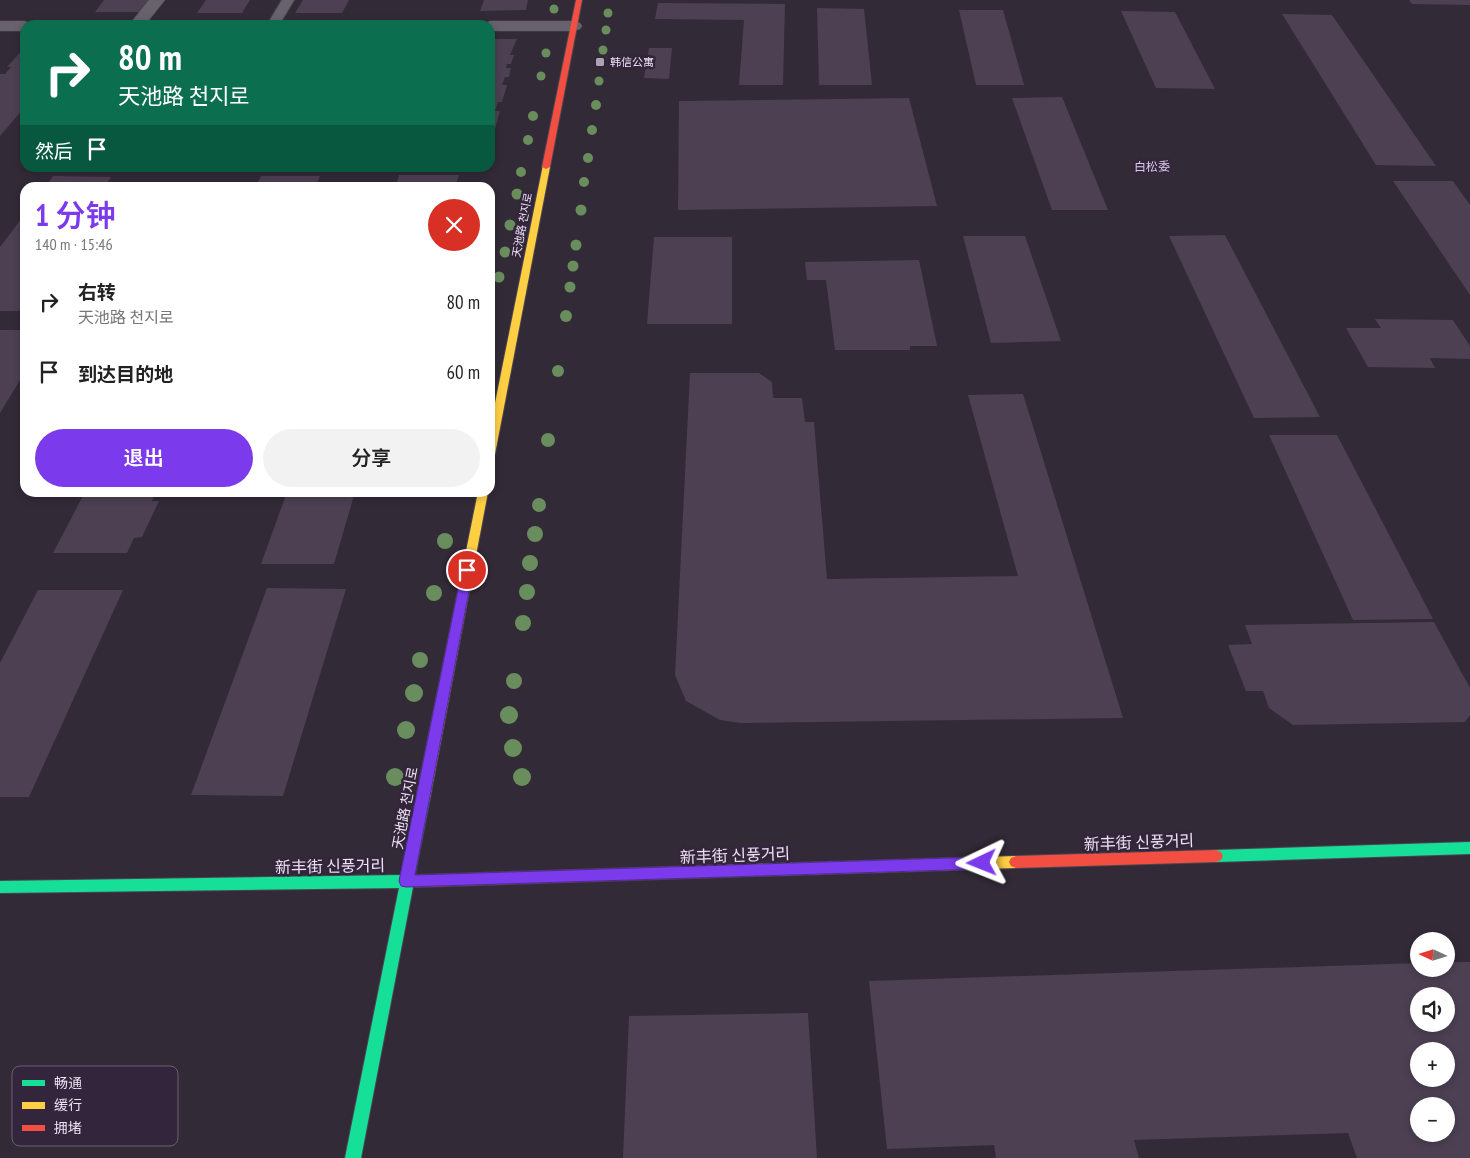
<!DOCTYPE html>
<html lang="zh">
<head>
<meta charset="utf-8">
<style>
	:root { --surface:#fff; --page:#f2f2f2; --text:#222; --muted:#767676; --accent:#7c3aed }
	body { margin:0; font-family:"PT Sans Narrow","Noto Sans SC","Noto Sans KR",sans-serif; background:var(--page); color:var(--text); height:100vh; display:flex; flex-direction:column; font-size:19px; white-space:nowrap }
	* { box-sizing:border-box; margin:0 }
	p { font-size:16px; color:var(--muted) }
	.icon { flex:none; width:28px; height:28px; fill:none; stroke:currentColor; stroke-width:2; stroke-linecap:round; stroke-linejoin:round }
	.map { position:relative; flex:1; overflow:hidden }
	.details { position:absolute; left:20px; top:182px; width:475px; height:315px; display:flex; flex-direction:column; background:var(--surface); border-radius:15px; box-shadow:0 2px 8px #0003 }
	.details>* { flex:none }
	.top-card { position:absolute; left:20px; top:20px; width:475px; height:152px; border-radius:15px; box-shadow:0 2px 8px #0003; background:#0b6e4f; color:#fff; overflow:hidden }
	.needle { width:32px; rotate:274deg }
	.tools { position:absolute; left:1410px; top:932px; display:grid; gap:10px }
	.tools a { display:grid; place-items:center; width:45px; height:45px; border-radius:50%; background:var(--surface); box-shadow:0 2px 8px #0003; font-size:25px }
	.pin { position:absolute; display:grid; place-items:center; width:42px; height:42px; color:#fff; margin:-21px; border:2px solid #fff; border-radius:50%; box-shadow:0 1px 5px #0007 }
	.me { position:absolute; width:55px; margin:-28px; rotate:268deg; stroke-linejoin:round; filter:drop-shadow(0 0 4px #0008) }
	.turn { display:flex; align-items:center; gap:18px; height:105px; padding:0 15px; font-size:22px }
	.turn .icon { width:65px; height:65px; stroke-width:2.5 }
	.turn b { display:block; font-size:35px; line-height:42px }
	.then { display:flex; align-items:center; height:48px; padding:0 15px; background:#0003; gap:10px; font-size:19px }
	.round { display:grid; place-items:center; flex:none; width:52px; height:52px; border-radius:26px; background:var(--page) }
	.summary { display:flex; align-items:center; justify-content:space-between; height:85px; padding:0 15px }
	h1 { font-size:30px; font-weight:600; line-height:38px; color:var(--accent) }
	.cta { display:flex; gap:10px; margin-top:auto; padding:10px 15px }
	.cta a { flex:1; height:58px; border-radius:30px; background:var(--accent); color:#fff; font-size:20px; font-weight:600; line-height:58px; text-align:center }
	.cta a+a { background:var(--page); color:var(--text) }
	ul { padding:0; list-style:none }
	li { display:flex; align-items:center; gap:15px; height:70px; padding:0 15px }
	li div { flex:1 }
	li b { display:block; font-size:19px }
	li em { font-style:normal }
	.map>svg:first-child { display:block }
	.building { fill:#4c4052; fill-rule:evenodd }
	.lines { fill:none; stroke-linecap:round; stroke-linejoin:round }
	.lane-casing { stroke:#4c4551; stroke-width:2 }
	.street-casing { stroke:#4c4551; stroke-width:1 }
	.fast-casing { stroke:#4c4551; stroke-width:2 }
	.slow-casing { stroke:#4c4551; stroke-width:2 }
	.jam-casing { stroke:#4c4551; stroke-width:2 }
	.lane { fill:#68626c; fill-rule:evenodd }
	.street { fill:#68626c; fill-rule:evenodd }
	.fast { fill:#16e098; fill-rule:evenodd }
	.slow { fill:#ffcf43; fill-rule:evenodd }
	.jam { fill:#f24e42; fill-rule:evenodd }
	.tree { fill:#698d5c }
	.route { fill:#7c3aed; stroke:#51269a }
	.poi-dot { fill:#aca2b1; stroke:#33253c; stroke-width:2 }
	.labels { text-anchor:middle; stroke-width:5; stroke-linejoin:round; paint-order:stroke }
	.far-poi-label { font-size:11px; fill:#ede3f3; stroke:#33253c; text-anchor:start }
	.far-street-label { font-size:11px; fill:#ede3f3; stroke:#33253c }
	.far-neighbourhood-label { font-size:12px; fill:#dbc9e7; stroke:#33253c }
	.street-label { font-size:14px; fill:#ede3f3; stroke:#33253c }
	.near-street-label { font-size:16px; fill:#ede3f3; stroke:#33253c }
	.key { fill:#33253c; stroke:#6b5e73; stroke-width:1 }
	.key-label { font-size:14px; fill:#ede3f3 }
</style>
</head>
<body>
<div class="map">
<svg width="1470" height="1158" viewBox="0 0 1470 1158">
	<rect width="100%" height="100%" fill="#322a37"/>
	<g class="building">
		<path d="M104,0H155L143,12H95Z"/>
		<path d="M206,0H250L242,13H197Z"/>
		<path d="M303,0H349L342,13H295Z"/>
		<path d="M484,0H528L526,10L480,11Z"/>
		<path d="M1409,0H1470V5L1412,4Z"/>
		<path d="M658,3L785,4L783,85H739L744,20L655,19Z"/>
		<path d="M817,8L864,9L872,85H819Z"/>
		<path d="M959,10H1003L1024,85H976Z"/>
		<path d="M1121,11L1175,12L1215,89L1156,88Z"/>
		<path d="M1282,14L1332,15L1436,166L1376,165Z"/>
		<path d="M490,39H517L510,55H514L511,64H507L506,68H511L509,77H505L502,85H507L502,102H498L495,111H500L495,129H490Z"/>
		<path d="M25,47V107L0,136V74H5L11,67H7Z"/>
		<path d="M649,48H672L669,79L644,78Z"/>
		<path d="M1062,97L1108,210H1052L1012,98Z"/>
		<path d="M909,98L937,206L678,210L679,101Z"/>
		<path d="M399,175H459L455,188H395Z"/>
		<path d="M53,176L111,177L104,188H45Z"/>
		<path d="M261,176H320L315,188H255Z"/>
		<path d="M1393,181H1453L1470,205V295Z"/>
		<path d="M25,214V302L19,311H0V247Z"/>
		<path d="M1225,235L1320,417L1254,418L1169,236Z"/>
		<path d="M963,236H1025L1061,341L991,343Z"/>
		<path d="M654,237H732V324H647Z"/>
		<path d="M919,260L937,346H910V350H835L826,280H807L805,262Z"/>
		<path d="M1375,319L1453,320L1470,346V359L1430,358L1435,368L1368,367L1346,328H1381Z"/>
		<path d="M0,330H25V372L0,413Z"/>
		<path d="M690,373H759L772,382L773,398H802L805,422H814L827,579L1018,576L968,395L1023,394L1123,718L740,723L720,720L686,701L675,675Z"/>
		<path d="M1269,435H1337L1433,619L1353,620Z"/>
		<path d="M85,492H156L152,501H159L142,537L134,538L127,553H53Z"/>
		<path d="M287,492H355L334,564H261Z"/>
		<path d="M267,588L346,589L283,796L191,795Z"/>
		<path d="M38,590H123L29,797H0V663Z"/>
		<path d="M1434,622L1470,688V715L1465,722L1293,725L1269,708L1263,691H1246L1228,645L1252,644L1245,625Z"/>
		<path d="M1446,962H1470V1158H1357L1348,1133L1134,1140L1139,1158H996L994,1145L887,1149L869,981L1419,963V969H1446ZM1419,996H1446V1024H1419ZM1419,1051H1446V1079H1419ZM1419,1106H1446V1134H1419Z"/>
		<path d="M808,1013L817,1158H623L629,1016Z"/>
	</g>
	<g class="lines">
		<g class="lane-casing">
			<path id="lane" d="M282,0H294L279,25H267Z"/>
		</g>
		<g class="street-casing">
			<g id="street">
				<path d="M149,0H165L145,25H129Z"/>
				<path d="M0,21H25L32,25H25V31H0Z"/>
				<path d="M490,21H574L580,23L582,26L580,29L574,31H490V25H483Z"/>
			</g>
		</g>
		<g class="fast-casing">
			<g id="fast">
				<path d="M423,792L428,794L430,798L415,875L422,877L424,881L422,885L413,887L361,1158H345L399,888L0,893V881L401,875L416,798L418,794Z"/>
				<path d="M1470,842V854L1216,862L1211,860L1209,856L1211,852L1216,850Z"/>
			</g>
		</g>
		<g class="slow-casing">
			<g id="slow">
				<path d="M543,165L550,167L495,454L490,457V428Z"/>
				<path d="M478,492H488L430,798L428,802L423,804L418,802L416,798Z"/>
				<path d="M1016,856L1021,858L1023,862L1021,866L1016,868L726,877L721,875L719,871L721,867L726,865Z"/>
			</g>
		</g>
		<g class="jam-casing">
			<g id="jam">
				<path d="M576,0H582L550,167L546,169L542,167Z"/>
				<path d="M1216,850L1221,852L1223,856L1221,860L1216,862L1016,868L1011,866L1009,862L1011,858L1016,856Z"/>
				<path d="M726,865L731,867L733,871L731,875L726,877L417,887L412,885L410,881L412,877L417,875Z"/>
			</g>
		</g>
		<use href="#lane" class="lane"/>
		<use href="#street" class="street"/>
		<use href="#fast" class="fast"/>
		<use href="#slow" class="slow"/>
		<use href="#jam" class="jam"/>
	</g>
	<g class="tree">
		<circle cx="554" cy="9" r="4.5"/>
		<circle cx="608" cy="13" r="4.5"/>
		<circle cx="606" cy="30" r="4.5"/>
		<circle cx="603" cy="50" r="4.5"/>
		<circle cx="546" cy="53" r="4.5"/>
		<circle cx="541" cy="76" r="4.5"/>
		<circle cx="599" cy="81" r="4.5"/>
		<circle cx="596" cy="105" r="5"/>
		<circle cx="533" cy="116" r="5"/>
		<circle cx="592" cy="130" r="5"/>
		<circle cx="528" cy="140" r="5"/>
		<circle cx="588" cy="158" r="5"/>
		<circle cx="521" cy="172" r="5"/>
		<circle cx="584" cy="182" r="5"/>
		<circle cx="517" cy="194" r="5.5"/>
		<circle cx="581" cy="210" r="5.5"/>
		<circle cx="510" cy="225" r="5.5"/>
		<circle cx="576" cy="245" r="5.5"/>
		<circle cx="505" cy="252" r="5.5"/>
		<circle cx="573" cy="266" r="5.5"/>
		<circle cx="499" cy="277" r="5.5"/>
		<circle cx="570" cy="287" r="5.5"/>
		<circle cx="566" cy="316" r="6"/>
		<circle cx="558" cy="371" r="6"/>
		<circle cx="548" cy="440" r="7"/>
		<circle cx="539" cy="505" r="7"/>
		<circle cx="535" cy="534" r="8"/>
		<circle cx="445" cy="541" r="8"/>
		<circle cx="530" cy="563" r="8"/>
		<circle cx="527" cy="592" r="8"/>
		<circle cx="434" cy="593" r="8"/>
		<circle cx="523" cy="623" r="8"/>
		<circle cx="420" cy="660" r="8"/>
		<circle cx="514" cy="681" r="8"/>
		<circle cx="414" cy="693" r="9"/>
		<circle cx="509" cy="715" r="9"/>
		<circle cx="406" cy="730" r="9"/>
		<circle cx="513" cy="748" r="9"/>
		<circle cx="395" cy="777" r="9"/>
		<circle cx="522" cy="777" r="9"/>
	</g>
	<path class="route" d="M467,566L473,570L415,875L982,857L986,859L988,863L986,868L982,869L406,887L401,886L399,881L462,570Z"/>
	<rect class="poi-dot" x="595" y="57" width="10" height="10" rx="2.5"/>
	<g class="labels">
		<g class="far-poi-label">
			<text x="610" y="66">韩信公寓</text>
		</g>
		<g class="far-street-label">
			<text transform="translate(522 225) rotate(-79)" y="4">天池路 천지로</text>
		</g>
		<g class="far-neighbourhood-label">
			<text x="1152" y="171">白松委</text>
		</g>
		<g class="street-label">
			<text transform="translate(405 808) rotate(-79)" y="5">天池路 천지로</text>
		</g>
		<g class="near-street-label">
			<text transform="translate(1139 842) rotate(-2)" y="6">新丰街 신풍거리</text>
			<text transform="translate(735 855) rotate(-2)" y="6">新丰街 신풍거리</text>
			<text transform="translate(330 866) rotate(-1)" y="6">新丰街 신풍거리</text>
		</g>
	</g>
	<rect x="12" y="1066" width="166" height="80" rx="8" class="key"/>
	<rect x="22" y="1080" width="23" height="6" fill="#16e098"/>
	<rect x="22" y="1102" width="23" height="7" fill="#ffcf43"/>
	<rect x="22" y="1125" width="23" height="6" fill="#f24e42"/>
	<g class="key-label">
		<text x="54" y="1088">畅通</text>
		<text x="54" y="1110">缓行</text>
		<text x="54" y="1133">拥堵</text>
	</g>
</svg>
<div class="tools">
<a><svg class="needle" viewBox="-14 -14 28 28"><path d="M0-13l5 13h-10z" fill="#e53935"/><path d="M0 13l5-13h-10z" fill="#767676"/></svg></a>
<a><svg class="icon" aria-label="sound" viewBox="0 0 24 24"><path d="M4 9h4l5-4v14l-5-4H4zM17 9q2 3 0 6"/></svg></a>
<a>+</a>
<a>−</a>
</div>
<div class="pin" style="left:467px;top:570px;background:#d93025"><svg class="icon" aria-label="arrive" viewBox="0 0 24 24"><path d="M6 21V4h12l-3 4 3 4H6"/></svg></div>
<svg class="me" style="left:982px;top:863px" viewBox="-20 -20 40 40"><path d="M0-17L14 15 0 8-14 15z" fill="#7c3aed" stroke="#fff" stroke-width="4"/></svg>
<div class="top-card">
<div class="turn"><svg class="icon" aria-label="right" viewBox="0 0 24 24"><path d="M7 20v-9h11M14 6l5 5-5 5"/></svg><div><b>80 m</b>天池路 천지로</div></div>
<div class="then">然后<svg class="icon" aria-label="arrive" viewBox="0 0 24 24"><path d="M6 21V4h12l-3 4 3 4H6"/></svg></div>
</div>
<section class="details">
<div class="summary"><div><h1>1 分钟</h1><p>140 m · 15:46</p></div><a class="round" style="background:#d93025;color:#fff"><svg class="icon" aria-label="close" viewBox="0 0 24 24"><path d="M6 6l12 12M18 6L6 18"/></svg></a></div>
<ul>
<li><svg class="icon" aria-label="right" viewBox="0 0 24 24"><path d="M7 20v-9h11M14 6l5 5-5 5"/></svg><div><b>右转</b><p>天池路 천지로</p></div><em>80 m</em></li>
<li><svg class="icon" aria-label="arrive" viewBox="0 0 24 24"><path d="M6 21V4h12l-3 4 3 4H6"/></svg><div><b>到达目的地</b></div><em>60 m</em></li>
</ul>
<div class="cta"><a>退出</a><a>分享</a></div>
</section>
</div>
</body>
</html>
